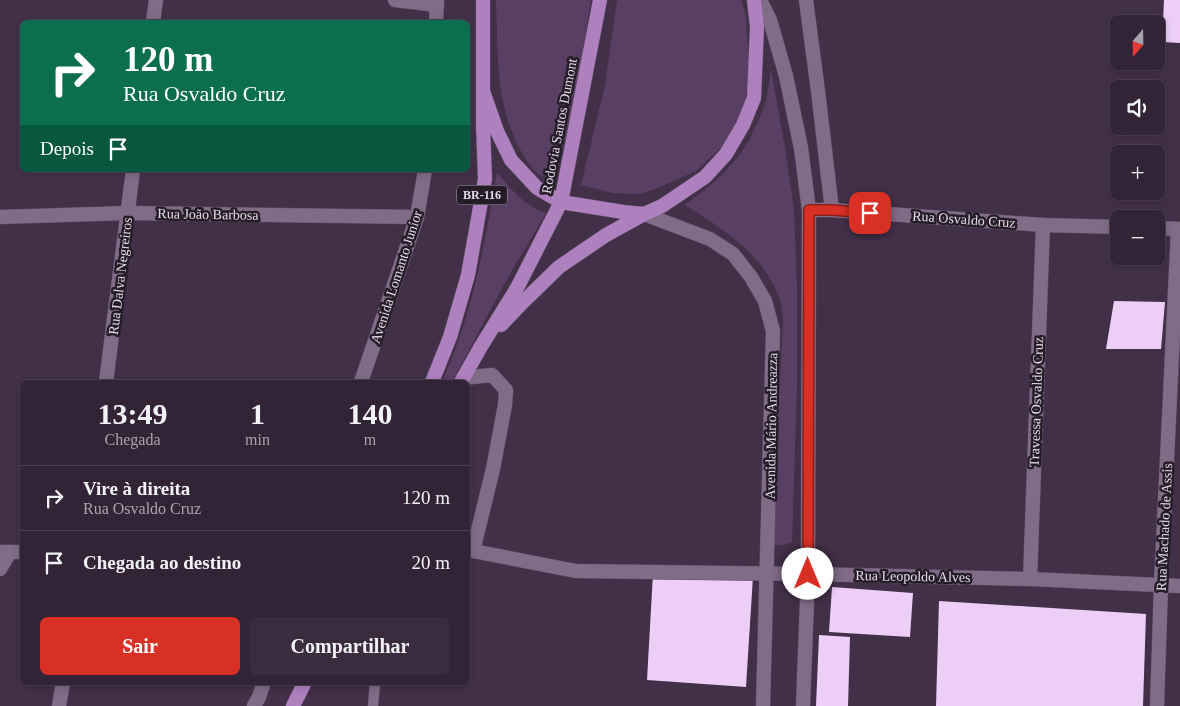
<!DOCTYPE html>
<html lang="pt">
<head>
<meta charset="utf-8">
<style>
	:root { --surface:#322436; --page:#3a2c3e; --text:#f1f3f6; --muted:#a8a4ad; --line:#4d4151; --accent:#d93025 }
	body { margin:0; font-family:"Times New Roman",serif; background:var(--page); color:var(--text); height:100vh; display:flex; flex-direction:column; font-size:19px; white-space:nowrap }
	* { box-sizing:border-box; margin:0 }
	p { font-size:16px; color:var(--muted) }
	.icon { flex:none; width:28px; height:28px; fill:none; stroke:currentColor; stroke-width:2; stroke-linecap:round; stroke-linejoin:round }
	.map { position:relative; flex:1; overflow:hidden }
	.panel { position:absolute; left:20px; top:380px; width:450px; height:305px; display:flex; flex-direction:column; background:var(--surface); border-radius:8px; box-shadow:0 2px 8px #0003,0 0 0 1px var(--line) }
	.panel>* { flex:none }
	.top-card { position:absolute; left:20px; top:20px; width:450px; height:152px; border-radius:8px; box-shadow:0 2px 8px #0003,0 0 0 1px var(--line); background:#0b6e4f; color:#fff; overflow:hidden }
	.needle { width:32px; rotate:200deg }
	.buttons { position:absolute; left:1110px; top:15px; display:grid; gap:10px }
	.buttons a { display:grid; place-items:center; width:55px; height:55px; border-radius:8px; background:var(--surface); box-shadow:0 2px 8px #0003,0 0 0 1px var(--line); font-size:25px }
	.pin { position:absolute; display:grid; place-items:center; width:42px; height:42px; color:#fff; margin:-21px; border-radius:10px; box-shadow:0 2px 8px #0006 }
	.me { position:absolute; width:55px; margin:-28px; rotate:0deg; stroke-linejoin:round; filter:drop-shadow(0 0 4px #0008) }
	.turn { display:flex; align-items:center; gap:18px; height:105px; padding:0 20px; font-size:22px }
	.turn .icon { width:65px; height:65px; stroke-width:2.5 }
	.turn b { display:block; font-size:35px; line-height:42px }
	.then { display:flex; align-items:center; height:48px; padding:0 20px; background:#0003; gap:10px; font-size:19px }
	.eta { display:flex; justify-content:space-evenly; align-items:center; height:85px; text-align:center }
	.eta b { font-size:30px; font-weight:700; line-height:35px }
	.cta { display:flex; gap:10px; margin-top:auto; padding:10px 20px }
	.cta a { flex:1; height:58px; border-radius:8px; background:var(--accent); color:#fff; font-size:20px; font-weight:700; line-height:58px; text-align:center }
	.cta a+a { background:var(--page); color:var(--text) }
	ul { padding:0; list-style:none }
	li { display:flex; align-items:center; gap:15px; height:65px; padding:0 20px; border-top:1px solid var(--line) }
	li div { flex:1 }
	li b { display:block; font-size:19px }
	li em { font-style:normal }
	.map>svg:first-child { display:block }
	.green { fill:#5a3f64 }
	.building { fill:#eccef6 }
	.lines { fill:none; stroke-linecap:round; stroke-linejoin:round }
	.service-casing { stroke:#5d4e63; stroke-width:11 }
	.minor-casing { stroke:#5d4e63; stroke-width:15 }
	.secondary-casing { stroke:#5d4e63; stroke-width:15 }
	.trunk-casing { stroke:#5d4e63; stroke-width:15 }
	.service { stroke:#806c87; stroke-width:10 }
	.minor { stroke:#806c87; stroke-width:14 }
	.secondary { stroke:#806c87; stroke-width:14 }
	.trunk { stroke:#ae80be; stroke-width:14 }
	.route-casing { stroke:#8d1f18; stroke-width:12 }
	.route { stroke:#d93025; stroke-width:9 }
	.labels { text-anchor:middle; stroke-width:5; stroke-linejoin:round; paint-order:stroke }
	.shield { fill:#241c27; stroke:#aca1b0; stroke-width:1 }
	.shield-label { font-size:12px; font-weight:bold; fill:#e6daea }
	.street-label { font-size:14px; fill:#e6daea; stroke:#241c27 }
</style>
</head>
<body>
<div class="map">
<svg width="1180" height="706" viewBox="0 0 1180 706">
	<rect width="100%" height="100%" fill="#423048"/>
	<g class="green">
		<path d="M496,0H591L577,88L555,179C551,178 544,177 540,175C532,170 526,160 521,151C495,106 498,51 496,0Z"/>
		<path d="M617,0H741L746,17L749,68L746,100L738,120L725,144L696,171L658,188L640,194L613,193L581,185L605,85Z"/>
		<path d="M771,70L785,148L794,210L797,288V386L792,542L783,545H771L783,320C782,314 782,307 780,300C779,295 776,291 774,286C756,249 718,226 685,205C700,193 716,182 729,167C746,150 757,126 765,104C768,93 769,81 771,70Z"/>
		<path d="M497,172C512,190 523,205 546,213L502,288L452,382H442C472,316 485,244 497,172Z"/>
	</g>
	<g class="building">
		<path d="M1164,0H1180V43L1162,42Z"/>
		<path d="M1114,301L1165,302L1161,349H1106Z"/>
		<path d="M653,573L753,576L746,687L647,680Z"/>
		<path d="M832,587L913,593L910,637L829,632Z"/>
		<path d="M939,601L1146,614L1143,706H936Z"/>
		<path d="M819,635L850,637L848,706H816Z"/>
	</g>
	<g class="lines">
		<g class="service-casing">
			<path id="service" d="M373,706L375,682"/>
		</g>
		<g class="minor-casing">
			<g id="minor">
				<path d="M395,0L437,5"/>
				<path d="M806,0L818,91L832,210"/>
				<path d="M153,22L156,0"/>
				<path d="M436,22L437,0"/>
				<path d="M809,210H832L1043,225L1119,227"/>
				<path d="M0,217L128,213L417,217"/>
				<path d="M1156,228L1180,229"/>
				<path d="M463,378L492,375L506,390L505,405L493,469L473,551"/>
				<path d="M106,382L133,170"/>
				<path d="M361,382L417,217L425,170"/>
				<path d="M468,550L576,571L808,574L1030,579L1180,586"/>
				<path d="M0,552H22"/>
				<path d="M0,569L10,552"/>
				<path d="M1030,579L1043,225"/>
				<path d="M59,706L63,682"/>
				<path d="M254,706L259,697L264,682"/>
				<path d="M1157,706L1161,585L1178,229"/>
			</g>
		</g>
		<g class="secondary-casing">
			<g id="secondary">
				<path d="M760,0L770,20L786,76L801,148L809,210L808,574L803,706"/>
				<path d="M644,214L710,239L733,254L751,277L765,301L773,331L763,706"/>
			</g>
		</g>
		<g class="trunk-casing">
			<g id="trunk">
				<path d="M483,91L497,131L511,160L537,188L561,202L623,212L644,214L662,206L705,177L726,154L743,125L754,98L757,27L754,0"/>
				<path d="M501,325L522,303L559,267L606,235L644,214"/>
				<path d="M432,382L450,337L468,275L485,179L483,125V0"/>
				<path d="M461,382L480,348L517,288L561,202L600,0"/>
				<path d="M293,706L305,682"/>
			</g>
		</g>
		<use href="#service" class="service"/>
		<use href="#minor" class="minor"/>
		<use href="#secondary" class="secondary"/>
		<use href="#trunk" class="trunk"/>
	</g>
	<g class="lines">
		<g class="route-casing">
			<path id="route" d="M808,574L809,210H832L870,213"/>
		</g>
		<use href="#route" class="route"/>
	</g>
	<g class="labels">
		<rect class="shield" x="457" y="185.5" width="50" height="19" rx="4"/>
		<g class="shield-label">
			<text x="482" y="199">BR-116</text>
		</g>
		<g class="street-label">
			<text transform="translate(559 126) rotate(-79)" y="5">Rodovia Santos Dumont</text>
			<text transform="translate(208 214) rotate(1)" y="5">Rua João Barbosa</text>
			<text transform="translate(964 219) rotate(4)" y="5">Rua Osvaldo Cruz</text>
			<text transform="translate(120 276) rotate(-83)" y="5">Rua Dalva Negreiros</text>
			<text transform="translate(396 277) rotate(-72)" y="5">Avenida Lomanto Junior</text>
			<text transform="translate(1036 402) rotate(-88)" y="5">Travessa Osvaldo Cruz</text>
			<text transform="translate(771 426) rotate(-89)" y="5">Avenida Mário Andreazza</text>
			<text transform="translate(1164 527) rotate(-87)" y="5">Rua Machado de Assis</text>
			<text transform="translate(913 576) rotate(1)" y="5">Rua Leopoldo Alves</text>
		</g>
	</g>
</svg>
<div class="buttons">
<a><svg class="needle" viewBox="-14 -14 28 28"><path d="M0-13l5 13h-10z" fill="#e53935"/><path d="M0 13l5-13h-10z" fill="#a8a4ad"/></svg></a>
<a><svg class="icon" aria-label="sound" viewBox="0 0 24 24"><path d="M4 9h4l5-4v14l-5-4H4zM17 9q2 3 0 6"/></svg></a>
<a>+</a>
<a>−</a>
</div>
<div class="pin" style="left:870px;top:213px;background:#d93025"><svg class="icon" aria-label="arrive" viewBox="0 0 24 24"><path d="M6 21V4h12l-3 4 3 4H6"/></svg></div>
<svg class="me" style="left:808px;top:574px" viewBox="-20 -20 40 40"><circle r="19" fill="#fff"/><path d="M0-13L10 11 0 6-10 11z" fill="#d93025"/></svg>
<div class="top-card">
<div class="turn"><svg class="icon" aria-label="right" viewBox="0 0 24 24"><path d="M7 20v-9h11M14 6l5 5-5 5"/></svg><div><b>120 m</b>Rua Osvaldo Cruz</div></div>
<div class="then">Depois<svg class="icon" aria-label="arrive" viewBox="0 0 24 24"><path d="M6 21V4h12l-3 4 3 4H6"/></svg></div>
</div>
<section class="panel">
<div class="eta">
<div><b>13:49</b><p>Chegada</p></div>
<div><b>1</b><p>min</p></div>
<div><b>140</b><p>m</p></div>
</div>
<ul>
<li><svg class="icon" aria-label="right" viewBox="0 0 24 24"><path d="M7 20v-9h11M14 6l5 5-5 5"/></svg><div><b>Vire à direita</b><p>Rua Osvaldo Cruz</p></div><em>120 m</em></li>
<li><svg class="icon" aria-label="arrive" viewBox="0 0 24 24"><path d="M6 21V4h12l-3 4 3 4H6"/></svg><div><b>Chegada ao destino</b></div><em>20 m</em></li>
</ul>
<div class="cta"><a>Sair</a><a>Compartilhar</a></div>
</section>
</div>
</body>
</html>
